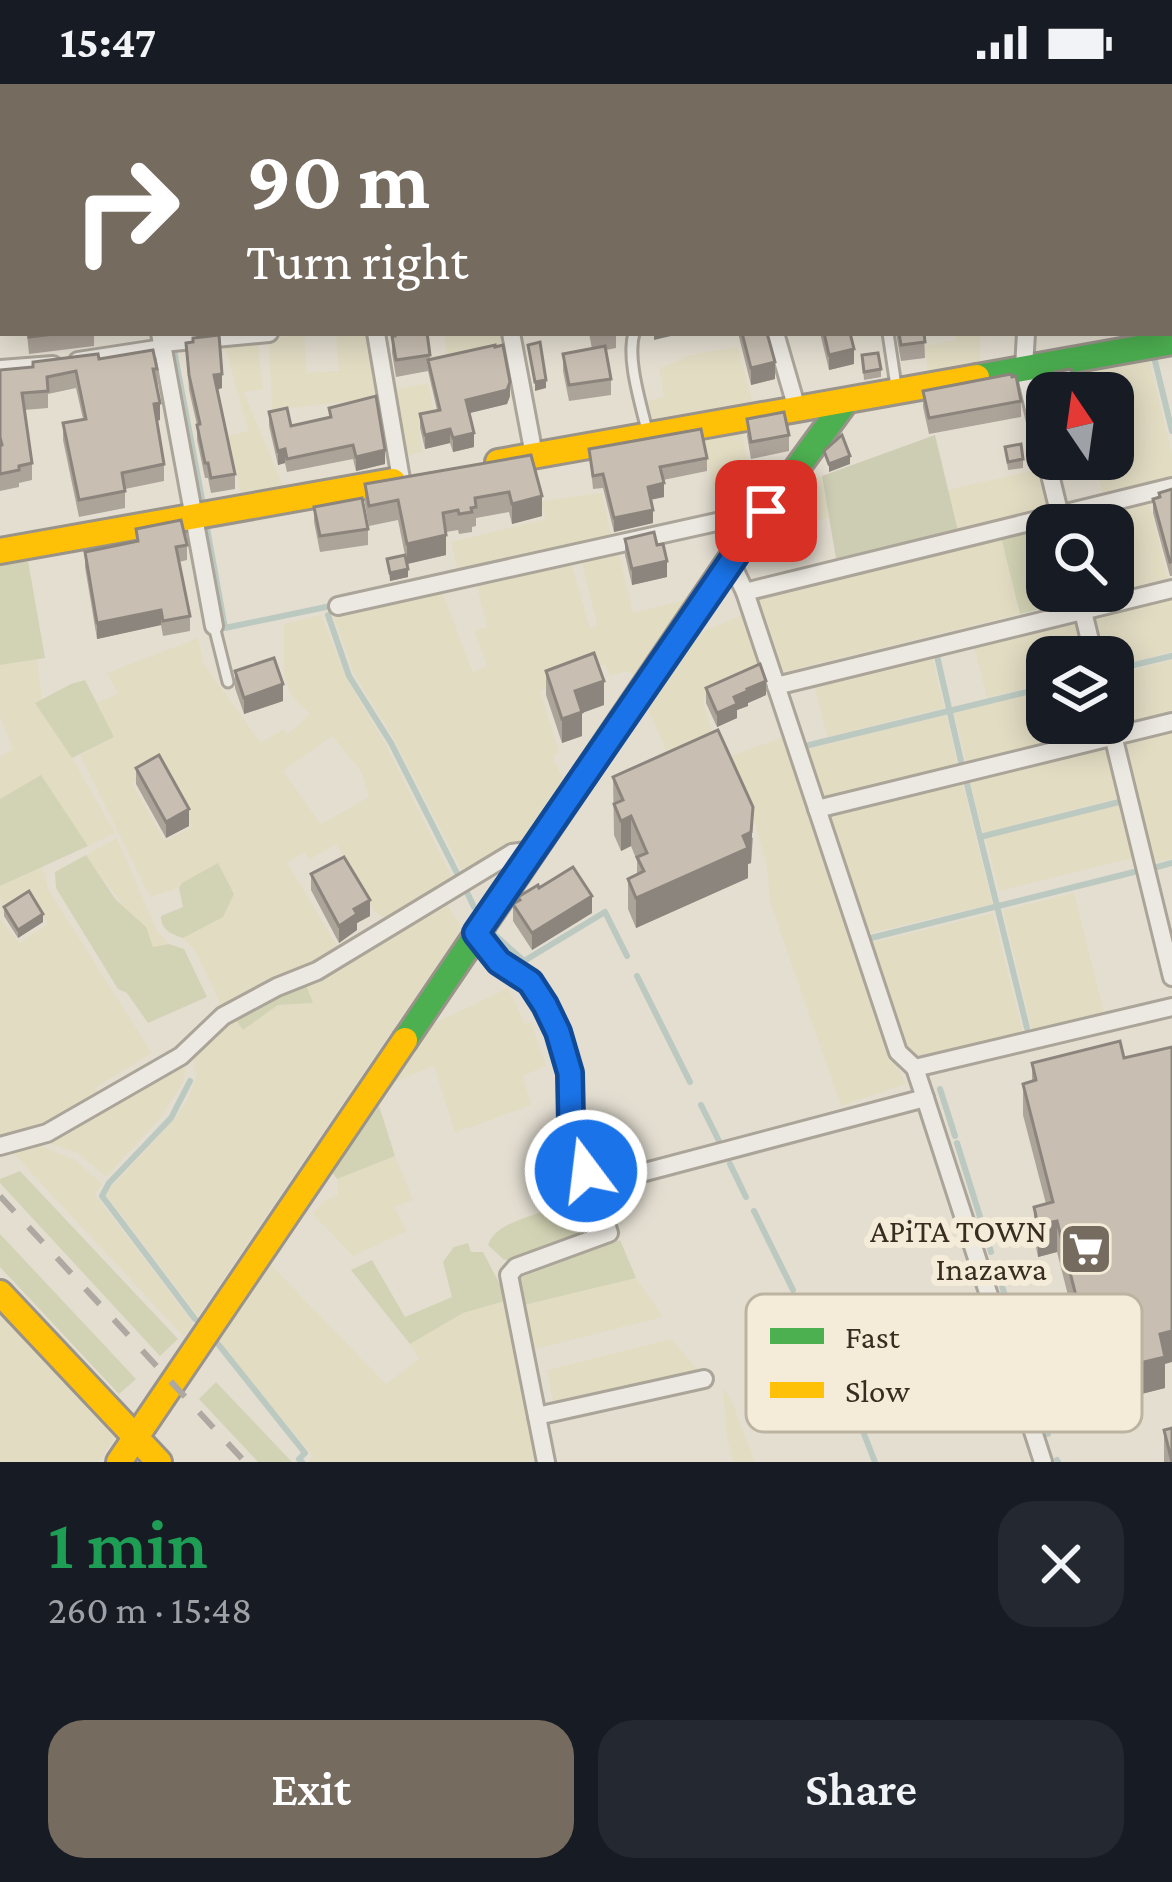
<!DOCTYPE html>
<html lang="en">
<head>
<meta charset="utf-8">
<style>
	:root { --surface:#171b24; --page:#242831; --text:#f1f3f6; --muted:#9ea1a6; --accent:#756b5f }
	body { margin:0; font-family:"Crimson Pro",serif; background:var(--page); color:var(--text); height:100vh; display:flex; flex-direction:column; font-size:45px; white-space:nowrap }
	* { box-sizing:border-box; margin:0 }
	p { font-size:39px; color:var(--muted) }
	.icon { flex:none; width:66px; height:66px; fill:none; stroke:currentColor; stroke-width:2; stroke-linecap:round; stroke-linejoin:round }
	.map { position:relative; height:1378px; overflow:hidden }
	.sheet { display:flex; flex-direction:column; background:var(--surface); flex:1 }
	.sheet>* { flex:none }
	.top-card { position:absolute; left:0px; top:0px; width:1173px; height:252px; box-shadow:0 6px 30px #0003; background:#756b5f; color:#fff; overflow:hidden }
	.needle { width:78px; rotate:347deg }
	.tools { position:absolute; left:1026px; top:288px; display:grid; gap:24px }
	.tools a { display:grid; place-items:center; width:108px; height:108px; border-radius:24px; background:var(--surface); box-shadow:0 6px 30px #0003; font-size:60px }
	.pin { position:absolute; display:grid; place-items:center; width:102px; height:102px; color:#fff; margin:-51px; border-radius:24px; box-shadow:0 6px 18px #0006 }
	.me { position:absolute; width:132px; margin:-66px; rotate:345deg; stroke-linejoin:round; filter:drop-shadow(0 0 9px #0008) }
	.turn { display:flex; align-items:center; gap:42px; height:252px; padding:0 48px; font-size:54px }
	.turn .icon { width:156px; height:156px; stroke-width:2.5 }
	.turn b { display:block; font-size:84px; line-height:102px }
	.round { display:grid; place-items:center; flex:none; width:126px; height:126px; border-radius:36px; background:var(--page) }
	.head { display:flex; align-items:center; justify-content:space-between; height:204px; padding:0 48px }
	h1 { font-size:72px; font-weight:600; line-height:90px; color:#1e9e55 }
	.action { display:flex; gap:24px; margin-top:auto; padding:24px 48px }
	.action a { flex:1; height:138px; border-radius:36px; background:var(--accent); color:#fff; font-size:48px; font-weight:600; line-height:138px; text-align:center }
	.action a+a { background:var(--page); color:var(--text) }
	.status { display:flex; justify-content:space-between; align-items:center; height:84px; padding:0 60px; background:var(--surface); direction:ltr }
	.status svg { height:33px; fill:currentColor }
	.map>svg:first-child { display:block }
	.farmland { fill:#e2dcc3; fill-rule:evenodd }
	.green { fill:#d2d3b4 }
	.cemetery { fill:#cdcdb4 }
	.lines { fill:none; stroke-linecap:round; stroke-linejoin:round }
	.stream { stroke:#bbc9c1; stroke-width:6 }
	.lane-casing { stroke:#aaa499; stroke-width:15 }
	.street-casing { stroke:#aaa499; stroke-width:22 }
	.fast-casing { stroke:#99938a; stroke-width:30 }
	.slow-casing { stroke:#99938a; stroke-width:30 }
	.lane { stroke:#ece9e2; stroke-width:9 }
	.street { stroke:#ece9e2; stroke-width:16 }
	.fast { stroke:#4caf50; stroke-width:24 }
	.slow { stroke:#ffc107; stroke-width:24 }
	.rail { stroke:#ada8a1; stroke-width:6; stroke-dasharray:21 21; stroke-linecap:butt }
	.wall { fill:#aca399 }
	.shaded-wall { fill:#8c857d }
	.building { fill:#c8beb2; stroke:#8c857d; stroke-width:3 }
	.route-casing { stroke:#114b97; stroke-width:30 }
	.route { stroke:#1a73e8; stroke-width:21 }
	.labels { text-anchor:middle; stroke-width:12; stroke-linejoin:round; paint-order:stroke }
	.poi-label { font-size:33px; fill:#392d21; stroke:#f4ecd8; text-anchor:end }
	.key { fill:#f4ecd8; stroke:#bcb3a1; stroke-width:3 }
	.key-label { font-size:33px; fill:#392d21 }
</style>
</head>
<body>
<div class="status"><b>15:47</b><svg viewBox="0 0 49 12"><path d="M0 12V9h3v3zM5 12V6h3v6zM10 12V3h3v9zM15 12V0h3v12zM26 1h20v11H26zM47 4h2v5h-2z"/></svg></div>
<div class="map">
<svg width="1172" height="1378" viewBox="0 0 1172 1378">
	<rect width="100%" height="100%" fill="#e4ded1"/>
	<g class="farmland">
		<path d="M336,249H361L370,255L379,314L272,326L269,259L275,253L304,251L307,289L339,287Z"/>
		<path d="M444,249H505L507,262L447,271Z"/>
		<path d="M956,249H980V277L928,286L924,262L956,256Z"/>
		<path d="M252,256L258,261L263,305L244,308L283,402L241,410L228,352L248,347L224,259Z"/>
		<path d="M738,263L752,317L652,336L648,317L664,313L659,285L690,271Z"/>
		<path d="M1149,276L1172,370V398L1104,414L1094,375H1113V309H1078L1074,290Z"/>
		<path d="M428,299L436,338L418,342L423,368L408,371L397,305Z"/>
		<path d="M742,348L753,404L714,411L703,355Z"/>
		<path d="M1038,385L1046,418L1040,430L959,451L948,406Z"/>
		<path d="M822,392L829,434L770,444L802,397Z"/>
		<path d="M602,409L612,454L458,488L451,458L546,435L541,417Z"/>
		<path d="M1148,415L1168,494L1087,514L1085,507H1113V441H1071L1079,432Z"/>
		<path d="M1001,453L1020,530L775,590L753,521L757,511Z"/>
		<path d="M618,466L633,529L687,515L635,592L628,587L610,592L605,580L591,585L592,590L540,607L559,667L553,673L563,695L522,756L464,791L394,655L354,590L332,529L441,505L473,588L487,582L474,547L487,543L477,502L572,481L590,545L597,541L581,474Z"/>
		<path d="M1172,512V568L1113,583V573H1101L1091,532Z"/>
		<path d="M745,530L765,588L703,615L713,651L666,667L648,625L698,549Z"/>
		<path d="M321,531L346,593L387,663L454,797L393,835L384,834L374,827L336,760L309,776L304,768L287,779L341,868L226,925L221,921L196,868L183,854L223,833L234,810L218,780L183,799L179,804L150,813L80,671L114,653L96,618L118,610L107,589L198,554L204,580L261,659L283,645L288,650L310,630L293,614L284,592V540ZM332,652L361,687L369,713L321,740L283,687ZM159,684L192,743L165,757L132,699Z"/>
		<path d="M1073,537L1077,539L1085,573H1047V599L987,614L974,562Z"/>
		<path d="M932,572L944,624L827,653L814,600Z"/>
		<path d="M37,575L42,616L36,620L72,674L115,749L88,762L41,691L0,715V673L13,665L0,632V581Z"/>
		<path d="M1172,576V631L1133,640L1116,631L1113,618V591Z"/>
		<path d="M1047,606V639H1080L1083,651L967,680L954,629Z"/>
		<path d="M946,631L958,682L826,714L820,713L800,667Z"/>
		<path d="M1172,645V775L1153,779L1125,665L1131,655Z"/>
		<path d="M787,652L896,980L906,1000L841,1022L771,821L766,779L748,715L730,672Z"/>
		<path d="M1097,664L1109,670L1120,714L983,749L969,695Z"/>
		<path d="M962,697L992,820L862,851L825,736L830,729Z"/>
		<path d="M1123,720L1135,770L1132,774L999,807L986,754Z"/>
		<path d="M117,754L157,847L169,860L153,863L86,771Z"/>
		<path d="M42,782L49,807L152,969L96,1003L98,1015L42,1046L0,1057V834L19,859L48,840L29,812L1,830L0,802Z"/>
		<path d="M1074,809L1104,929L1032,946L1003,826Z"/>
		<path d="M444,816L462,844L198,1232L107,1112L111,1103L173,1037L189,1013L196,992L193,968L233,932L243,945L278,921L312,919L305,899Z"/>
		<path d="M993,829L1023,949L914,975L902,966L866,860Z"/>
		<path d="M508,904L525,940L531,938L546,982L523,992L531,1021L455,1049L434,982L392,999L431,941Z"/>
		<path d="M186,977L184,996L160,1034L106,1093L78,1069L48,1059L47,1054Z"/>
		<path d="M37,1060L75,1076L102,1100L95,1111L193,1239L184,1253L12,1068Z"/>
		<path d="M395,1072L413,1116L394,1123L407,1147L353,1172L313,1130L324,1117L338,1110L337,1095Z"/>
		<path d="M270,1180L386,1300L419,1275L410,1260L463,1229L508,1216L542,1378H308L313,1372L218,1258Z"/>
		<path d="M636,1194L663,1233L530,1266L520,1222Z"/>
		<path d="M0,1223L118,1350L98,1378H0Z"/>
		<path d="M671,1255L700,1288L554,1323L547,1286Z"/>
		<path d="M723,1303L731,1315L755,1378H733L726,1347Z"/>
	</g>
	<g class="green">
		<path d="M1044,442L1047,444V507H1068L1070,518L1020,530L1001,453Z"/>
		<path d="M28,477L45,574L0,581V482Z"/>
		<path d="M85,596L114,653L72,674L35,619L71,600Z"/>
		<path d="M41,691L88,762L0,802V715Z"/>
		<path d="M86,771L116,816L146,843L153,863L169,860L184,865L207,913L148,939L127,909L118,905L56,804L55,788Z"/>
		<path d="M218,779L234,810L223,833L183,854C171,850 161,846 161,832L183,823L179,804L182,799Z"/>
		<path d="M305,899L313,919L278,921L243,946L233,932Z"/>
		<path d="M379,1022L395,1072L337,1095L332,1088Z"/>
		<path d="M567,1070L596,1140L592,1147L511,1177L503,1175L488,1161C495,1140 527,1134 547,1126L553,1122L555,1113L552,1107L539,1102L530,1083Z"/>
		<path d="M20,1087L178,1255L160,1272L0,1099V1095Z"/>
		<path d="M0,1150L136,1295L119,1310L0,1183Z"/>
		<path d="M620,1156L636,1194L520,1222L516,1201L519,1194Z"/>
		<path d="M468,1159L471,1168H483L508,1216L463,1229L410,1260L351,1186L372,1176L405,1233L452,1213L443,1178L454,1163Z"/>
		<path d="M216,1298L292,1378H258L199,1315Z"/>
	</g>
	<path class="cemetery" d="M935,351L959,451L837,480L822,392Z"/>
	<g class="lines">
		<g class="stream">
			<path d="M127,0V3"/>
			<path d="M1048,3H1049"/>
			<path d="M1092,3L1116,0"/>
			<path d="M174,266L202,415"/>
			<path d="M1155,277L1172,347"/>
			<path d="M207,444L225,544L326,523"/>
			<path d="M328,531L349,592L391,659L459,793"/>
			<path d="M937,572L961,677"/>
			<path d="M1113,586L1172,572"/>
			<path d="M801,663L1047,603"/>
			<path d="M967,700L1027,944"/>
			<path d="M980,753L1119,718"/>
			<path d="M1157,783L1172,779"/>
			<path d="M465,804L474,823"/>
			<path d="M495,851L524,877L605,828L627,872"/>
			<path d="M867,855L1134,788"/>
			<path d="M637,892L690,998"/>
			<path d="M190,997L171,1034L109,1099L102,1112L195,1235"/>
			<path d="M940,1005L955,1052"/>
			<path d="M701,1021L719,1057"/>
			<path d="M957,1059L991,1168"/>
			<path d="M730,1080L746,1113"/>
			<path d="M754,1127L793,1206"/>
			<path d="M995,1180L1035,1306"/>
			<path d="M803,1227L854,1330"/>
			<path d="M218,1260L305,1369L299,1375L302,1378"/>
			<path d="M1040,1324L1048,1350"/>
			<path d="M864,1350L875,1378"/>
			<path d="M1057,1376L1058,1378"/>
		</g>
		<g class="lane-casing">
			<g id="lane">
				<path d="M634,249C626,276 642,323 648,351"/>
				<path d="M888,249L896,302"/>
				<path d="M214,542L228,598"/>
			</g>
		</g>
		<g class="street-casing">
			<g id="street">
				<path d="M115,0L116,3"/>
				<path d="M286,0L287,3"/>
				<path d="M708,0L709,3"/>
				<path d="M1039,0V3"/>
				<path d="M1166,3L1172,2"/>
				<path d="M0,88H3"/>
				<path d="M160,249L214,542"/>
				<path d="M376,249L401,395"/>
				<path d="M511,249L534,371"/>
				<path d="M775,249L797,325"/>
				<path d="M1026,249L1024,284L1062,440"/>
				<path d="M162,259L269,249"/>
				<path d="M78,277L163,264"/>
				<path d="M0,285L53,281"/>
				<path d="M730,476L745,508L898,968L915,984L925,1014L1043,1378"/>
				<path d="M1078,507L1094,573"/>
				<path d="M745,508L1172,403"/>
				<path d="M338,522L766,427"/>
				<path d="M776,602L1172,505"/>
				<path d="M1110,639L1172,893"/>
				<path d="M817,725L1172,638"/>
				<path d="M476,849L499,878L529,898L545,921L558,948L570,989L571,1038L609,1149L516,1183L509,1191L546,1378"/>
				<path d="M915,984L1172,923"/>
				<path d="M0,1062L47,1049L181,972L223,932L277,903L317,887L512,769L534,766"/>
				<path d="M592,1102L925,1014"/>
				<path d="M537,1332L704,1295"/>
			</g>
		</g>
		<g class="fast-casing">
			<g id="fast">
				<path d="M977,293L1172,258"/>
				<path d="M405,956L730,476L846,317"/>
			</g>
		</g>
		<g class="slow-casing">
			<g id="slow">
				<path d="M498,378L977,293"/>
				<path d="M0,467L393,397"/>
				<path d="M0,1209L159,1378"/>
				<path d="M119,1378L405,956"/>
			</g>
		</g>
		<use href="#lane" class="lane"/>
		<use href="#street" class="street"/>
		<use href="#fast" class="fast"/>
		<use href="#slow" class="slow"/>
		<path class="rail" d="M0,1112L245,1378"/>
	</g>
	<g class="wall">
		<rect x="0" y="113" width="3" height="136"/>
		<path d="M4,249H94V262L29,270L27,250Z"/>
		<path d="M392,249H427L430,275L510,312L507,320L469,329L474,363L453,368L450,359L425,365L420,344V330L437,326L428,287L396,293L392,269Z"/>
		<path d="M589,249H616V264L606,266L611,295V311L569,317L563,287V270L592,265Z"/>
		<path d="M738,249H767L775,295L751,301Z"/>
		<path d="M820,249H850L854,280L829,286Z"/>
		<path d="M896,249H924L925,274L901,277Z"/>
		<path d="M186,259L222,304L217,306L235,390V405L211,409L208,394H205L197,356V341L189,306Z"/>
		<path d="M862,271L881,285V293L864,296Z"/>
		<path d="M99,275L157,285L160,336L157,337L164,380V397L125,405V424L79,433L63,356V339L83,335L76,304L48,310V324L24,326L32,379V396L19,399V403L0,407V286Z"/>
		<path d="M923,307L1021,317V333L929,350L923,323Z"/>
		<path d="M329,324L385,380L356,387L353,375L287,388L285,379L278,381L269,342V328L291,342L329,334Z"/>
		<path d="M747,335L789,351V367L751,375L747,352Z"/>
		<path d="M1005,363L1023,375V384L1008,386Z"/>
		<path d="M589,365L707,374V387L663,396L664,413L651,416L653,439L614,448L603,404L593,405Z"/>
		<path d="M531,371L542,432L512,440L509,428L476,434V442L472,443V448L459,450L458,446L446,448V471L407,480L408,493L390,497L387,475L405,471L398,436L369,442L365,420V400Z"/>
		<path d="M1172,405V492H1170L1153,429V415Z"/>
		<path d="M314,423L368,445V461L320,468L314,438Z"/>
		<path d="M770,441L791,453V462L773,465Z"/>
		<path d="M136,445L187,461V476L179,478L190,532V547L163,552L161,541L97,555L85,483V468L136,458Z"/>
		<path d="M625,455L667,493L632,501L625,471Z"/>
		<path d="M235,587L283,617L244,630L235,604Z"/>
		<path d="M546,587L604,621L582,629V652L562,659L546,611Z"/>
		<path d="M706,604L766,611L748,619V622L737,626V634L717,643L706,619Z"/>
		<path d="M136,684L189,742L166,754L136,700Z"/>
		<path d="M613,693L753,754L751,779L748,780V794L636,844L628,825V795L637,790V777L631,762L621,767L614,751Z"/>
		<path d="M311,790L370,832L357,839V846L339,859L311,806Z"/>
		<path d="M539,804L592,829L532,866L513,837V820L518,817V813Z"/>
		<path d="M4,823L43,838L18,854L4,832Z"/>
		<path d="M1032,979L1165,1280V1304L1102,1320L1097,1297L1090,1298L1057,1168L1038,1173L1034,1154V1123L1046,1120L1023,1031V1000L1032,998Z"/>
		<path d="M1164,1346L1172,1378H1164Z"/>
	</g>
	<g class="shaded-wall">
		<path d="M654,249H675V251L654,256Z"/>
		<path d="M854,265V280L829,286V271Z"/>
		<path d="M775,278V295L751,301V284Z"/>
		<path d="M222,290V304L214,306V291Z"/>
		<path d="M546,296V304L535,307V298Z"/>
		<path d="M510,298V312L507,320L466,330V316Z"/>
		<path d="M160,319V336L154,337V320Z"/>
		<path d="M450,345V359L425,365V351Z"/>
		<path d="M474,349V363L453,368V354Z"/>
		<path d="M285,365V379L278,381V367Z"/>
		<path d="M385,366V380L356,387V373Z"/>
		<path d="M850,372V380L829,388V380Z"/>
		<path d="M664,399V413L648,416V403Z"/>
		<path d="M542,412V432L512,440V420Z"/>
		<path d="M653,426V439L614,448V434Z"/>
		<path d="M446,451V471L407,480V460Z"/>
		<path d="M667,477V493L632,501V485Z"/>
		<path d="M408,485V493L390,497V489Z"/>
		<path d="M161,526V541L97,555V539Z"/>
		<path d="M604,597V621L582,629V652L562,659V635L575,607Z"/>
		<path d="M766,597V611L748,619V622L737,626V634L717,643V629L747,605Z"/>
		<path d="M283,600V617L244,630V614Z"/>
		<path d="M753,723L751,779L748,780V794L636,844V814L743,752Z"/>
		<path d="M189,725V742L166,754V738Z"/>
		<path d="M631,732V762L621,767V737Z"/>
		<path d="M592,812V829L532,866V849Z"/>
		<path d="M370,816V832L357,839V846L339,859V842L354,825Z"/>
		<path d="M43,830V838L18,854V846Z"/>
		<path d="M1057,1137V1168L1038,1173V1141Z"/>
		<path d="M1172,1247V1278L1165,1280V1304L1102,1320V1288L1160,1250Z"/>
		<path d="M1097,1266V1297L1090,1298V1267Z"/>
	</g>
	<g class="building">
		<path d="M312,0H362L363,3H313Z"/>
		<path d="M448,0H617V3H449Z"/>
		<rect x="660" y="0" width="24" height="3"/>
		<path d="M720,0H812L813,3H721Z"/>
		<path d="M824,0H942V3H813Z"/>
		<path d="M1170,98H1172V186L1170,187Z"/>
		<rect x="0" y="113" width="3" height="119"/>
		<path d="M29,249H62L29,253Z"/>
		<path d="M395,249H427L430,271L396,276L392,252H395Z"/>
		<path d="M742,249H767L775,278L751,284Z"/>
		<path d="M824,249H850L854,265L829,271Z"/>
		<path d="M899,249H924L925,258L901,261Z"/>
		<path d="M219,251L222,290L214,291L235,390L211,394L208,379H205L197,341L200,340L189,291L186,259L193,258V254Z"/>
		<path d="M540,258L546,296L535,298L528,261Z"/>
		<path d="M495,261V263L503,261L510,298L507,306L466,316L474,349L453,354L450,345L425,351L420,330L440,326L428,276Z"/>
		<path d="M605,262L611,295L569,301L563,270Z"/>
		<path d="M153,266L157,285H153L160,319L154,320L164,380L122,389L125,407L79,416L63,339L86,335L76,287L47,293L48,307L22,309L32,379L19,382V386L0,390V362L2,361L0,353V286L33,283V278L98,270L99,275Z"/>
		<path d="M878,269L881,285L864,288L862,271Z"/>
		<path d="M1071,285L1077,309H1060L1055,288Z"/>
		<path d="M1011,290L1012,293L1016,292L1021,317L929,334L923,307Z"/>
		<path d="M376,312L385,366L356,373L353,361L287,375L285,365L278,367L269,328L287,324L291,342L331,333L329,324Z"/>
		<path d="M784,328L789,351L751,358L747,335Z"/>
		<path d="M701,345L707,374L660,383L664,399L648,403L653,426L614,434L603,390L593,392L589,365Z"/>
		<path d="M842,351L850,372L829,380L824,367Z"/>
		<path d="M1021,360L1023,375L1008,378L1005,363Z"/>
		<path d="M531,371L542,412L512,420L509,408L475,414L476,423L471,424L472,428L459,430L458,426L443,429L446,451L407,460L398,416L369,422L365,400Z"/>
		<path d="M1172,405V477L1170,478L1153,415L1160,413L1159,409Z"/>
		<path d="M362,414L368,445L320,452L314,423Z"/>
		<path d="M181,436L187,461L176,463L190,532L163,537L161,526L97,539L85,468L138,457L136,445Z"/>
		<path d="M787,436L791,453L773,456L770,441Z"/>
		<path d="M654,448L657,461L663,460L667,477L632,485L625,455Z"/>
		<path d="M405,471L408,485L390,489L387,475Z"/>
		<path d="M594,569L604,597L575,607L582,628L562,635L546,587Z"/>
		<path d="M274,574L283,600L244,614L235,587Z"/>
		<path d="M760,580L766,597L747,605L748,607L734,613L737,620L717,629L706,604Z"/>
		<path d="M718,646L753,723L751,748L743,752L748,764L636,814L628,795L644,787L637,773L647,769L631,732L621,737L614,720L623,716L613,693Z"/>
		<path d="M159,671L189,725L166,738L136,684Z"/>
		<path d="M344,773L370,816L354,825L357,830L339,842L311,790Z"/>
		<path d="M573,783L592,812L532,849L513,820L520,816L518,813L538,801L539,804Z"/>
		<path d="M29,807L43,830L18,846L4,823Z"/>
		<path d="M1120,957L1124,974L1172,963V1247L1160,1250L1165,1273L1102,1288L1097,1266L1090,1267L1057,1137L1038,1141L1034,1123L1053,1118L1023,1000L1036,996L1032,979Z"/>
		<path d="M1172,1344V1378L1164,1346Z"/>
	</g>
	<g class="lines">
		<g class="route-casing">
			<path id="route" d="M586,1087L571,1038L570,989L558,948L545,921L530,898L499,878L476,849L766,427"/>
		</g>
		<use href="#route" class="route"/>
	</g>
	<defs>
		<g id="supermarket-square" transform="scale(2.7)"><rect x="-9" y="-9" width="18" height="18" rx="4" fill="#756b5f" stroke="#f4ecd8"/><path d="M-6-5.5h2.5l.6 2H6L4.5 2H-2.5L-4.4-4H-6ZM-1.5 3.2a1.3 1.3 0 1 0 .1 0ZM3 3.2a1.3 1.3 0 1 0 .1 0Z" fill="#fff"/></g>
	</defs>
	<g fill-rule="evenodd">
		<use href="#supermarket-square" x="1086" y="1165"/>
	</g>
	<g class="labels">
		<g class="poi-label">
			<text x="1047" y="1158">APiTA TOWN<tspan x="1047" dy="38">Inazawa</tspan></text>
		</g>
	</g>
	<rect x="746" y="1210" width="396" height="138" rx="18" class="key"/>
	<rect x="770" y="1244" width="54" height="16" fill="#4caf50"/>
	<rect x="770" y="1298" width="54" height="16" fill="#ffc107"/>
	<g class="key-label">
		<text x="845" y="1264">Fast</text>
		<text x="845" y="1318">Slow</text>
	</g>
</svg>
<div class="tools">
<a><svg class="needle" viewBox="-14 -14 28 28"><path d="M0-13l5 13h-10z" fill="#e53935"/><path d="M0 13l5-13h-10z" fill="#9ea1a6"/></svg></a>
<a><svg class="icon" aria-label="search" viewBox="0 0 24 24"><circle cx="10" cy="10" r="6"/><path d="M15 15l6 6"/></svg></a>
<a><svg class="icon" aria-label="layers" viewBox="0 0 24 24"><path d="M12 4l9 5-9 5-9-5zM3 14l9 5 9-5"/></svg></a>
</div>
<div class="pin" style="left:766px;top:427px;background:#d93025"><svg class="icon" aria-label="arrive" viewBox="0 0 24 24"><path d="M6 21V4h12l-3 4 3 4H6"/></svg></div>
<svg class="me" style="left:586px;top:1087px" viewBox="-20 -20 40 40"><circle r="17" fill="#1a73e8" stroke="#fff" stroke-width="3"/><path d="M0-11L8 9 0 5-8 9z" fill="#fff"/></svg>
<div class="top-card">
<div class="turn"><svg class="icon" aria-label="right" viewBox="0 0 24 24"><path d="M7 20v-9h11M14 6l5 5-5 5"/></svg><div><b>90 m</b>Turn right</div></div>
</div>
</div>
<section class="sheet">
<div class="head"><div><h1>1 min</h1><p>260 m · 15:48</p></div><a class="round"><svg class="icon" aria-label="close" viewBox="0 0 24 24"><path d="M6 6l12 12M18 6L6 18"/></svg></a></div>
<div class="action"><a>Exit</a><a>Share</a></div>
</section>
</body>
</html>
